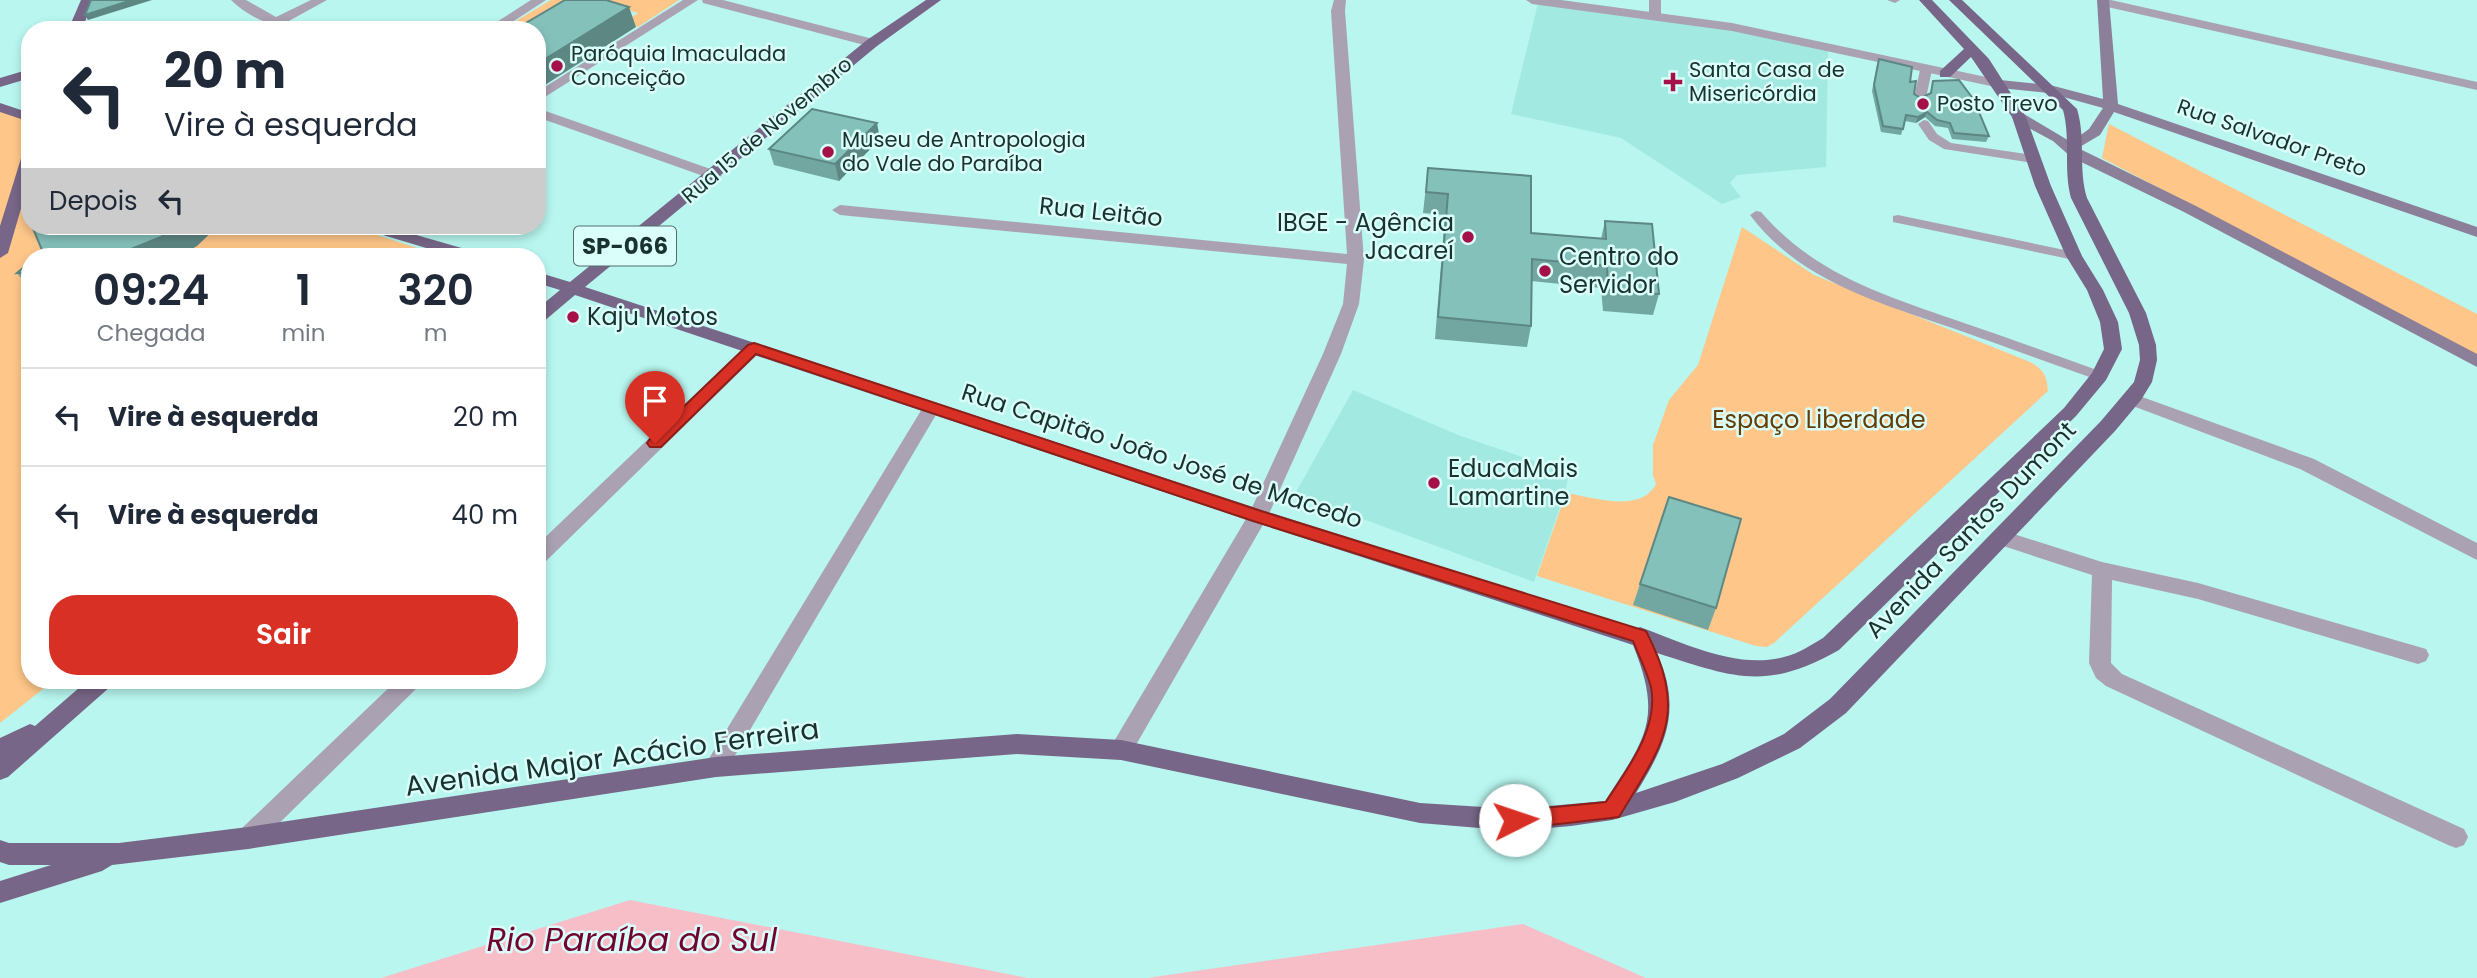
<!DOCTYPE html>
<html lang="pt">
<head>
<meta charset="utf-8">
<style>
	:root { --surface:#fff; --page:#f6f6f7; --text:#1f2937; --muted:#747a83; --line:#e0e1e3; --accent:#d93025 }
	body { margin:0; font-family:Poppins,sans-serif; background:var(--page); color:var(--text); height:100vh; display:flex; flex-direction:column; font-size:26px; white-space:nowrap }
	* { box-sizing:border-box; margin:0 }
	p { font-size:23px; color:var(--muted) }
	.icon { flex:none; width:38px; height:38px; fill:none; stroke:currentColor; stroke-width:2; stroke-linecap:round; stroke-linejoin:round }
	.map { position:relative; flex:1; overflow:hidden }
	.side { position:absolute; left:21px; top:248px; width:525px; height:441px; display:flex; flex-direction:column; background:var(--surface); border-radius:28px; box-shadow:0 4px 10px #0003 }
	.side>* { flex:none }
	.guide { position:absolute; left:21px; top:21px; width:525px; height:214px; border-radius:28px; box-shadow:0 4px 10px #0003; background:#fff; color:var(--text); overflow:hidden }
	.pin { position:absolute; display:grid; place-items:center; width:60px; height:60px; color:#fff; margin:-72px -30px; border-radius:50% 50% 50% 0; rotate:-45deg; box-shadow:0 0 7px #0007 }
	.pin .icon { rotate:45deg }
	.me { position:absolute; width:77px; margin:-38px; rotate:86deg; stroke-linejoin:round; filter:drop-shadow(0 0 5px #0008) }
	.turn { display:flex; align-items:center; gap:24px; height:147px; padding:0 28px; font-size:32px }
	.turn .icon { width:91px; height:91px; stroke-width:2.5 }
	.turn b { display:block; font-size:49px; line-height:60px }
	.then { display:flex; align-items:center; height:66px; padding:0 28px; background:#0003; gap:14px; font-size:26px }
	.eta { display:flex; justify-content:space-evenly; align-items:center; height:119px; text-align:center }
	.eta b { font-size:42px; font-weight:600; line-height:49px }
	.action { display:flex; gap:14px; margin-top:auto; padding:14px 28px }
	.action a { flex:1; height:80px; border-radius:28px; background:var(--accent); color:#fff; font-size:28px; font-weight:600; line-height:80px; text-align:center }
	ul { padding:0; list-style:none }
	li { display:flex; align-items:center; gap:21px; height:98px; padding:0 28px; border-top:2px solid var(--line) }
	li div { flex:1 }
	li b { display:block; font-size:26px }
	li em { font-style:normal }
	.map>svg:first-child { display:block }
	.built { fill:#a2e9e1 }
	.green { fill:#fec689 }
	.water { fill:#f7bec8 }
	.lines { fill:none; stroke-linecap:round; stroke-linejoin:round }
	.service { fill:#aaa1b3; fill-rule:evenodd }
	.minor { fill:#aaa1b3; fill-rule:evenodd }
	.tertiary { fill:#aaa1b3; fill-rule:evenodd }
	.secondary { fill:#8c7f9a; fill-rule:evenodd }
	.primary { fill:#776687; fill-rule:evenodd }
	.wall { fill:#72a6a1 }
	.shaded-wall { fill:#5d8783 }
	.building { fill:#85c1bb; stroke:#5d8783; stroke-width:2 }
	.route { fill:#d93025; stroke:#8d1f18; stroke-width:2 }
	.poi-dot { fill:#a61048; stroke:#dafef9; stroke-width:2.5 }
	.labels { text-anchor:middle; stroke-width:5; stroke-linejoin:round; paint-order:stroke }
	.far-poi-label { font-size:21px; fill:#19312f; stroke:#dafef9; text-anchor:start }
	.far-street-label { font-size:21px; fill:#19312f; stroke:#dafef9 }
	.shield { fill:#dafef9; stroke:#536e6c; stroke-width:2 }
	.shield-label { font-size:23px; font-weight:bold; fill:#19312f }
	.street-label { font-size:24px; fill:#19312f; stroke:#dafef9 }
	.poi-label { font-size:24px; fill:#19312f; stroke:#dafef9; text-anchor:start }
	.park-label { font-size:24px; fill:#643c04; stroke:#dafef9 }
	.near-street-label { font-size:28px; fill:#19312f; stroke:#dafef9 }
	.near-water-label { font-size:32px; font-style:italic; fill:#72012e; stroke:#dafef9 }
</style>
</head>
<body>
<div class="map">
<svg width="2477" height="978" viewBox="0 0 2477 978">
	<rect width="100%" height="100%" fill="#b8f6ef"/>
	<g class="built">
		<path d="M1538,3L1707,24L1828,50L1826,167L1737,175L1730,183L1741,197L1722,204L1621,138L1511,114Z"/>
		<path d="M1353,390L1458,435L1569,473L1565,493L1534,582L1295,494Z"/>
	</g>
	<g class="green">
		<path d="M551,0H679L638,27L623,23L638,13L614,6L537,30H501Z"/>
		<path d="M0,111L30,121V226H349L445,257H30V681H53L0,723Z"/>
		<path d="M2109,124L2477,314V355L2102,158Z"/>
		<path d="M1742,227L1814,275L2030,362C2043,369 2047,376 2048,391L1774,643L1767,647L1756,646L1537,576L1566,493C1592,497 1641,514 1656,484L1653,475V445L1669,400L1698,365Z"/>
	</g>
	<g class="water">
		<path d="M630,900L1028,978H381Z"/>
		<path d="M1523,924L1646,978H1147Z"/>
	</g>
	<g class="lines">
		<g class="service">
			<path d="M1887,0H1900L1895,3Z"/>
			<path d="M1926,67L1932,70L1926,98L1920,101L1914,98L1920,70Z"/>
			<path d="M1924,120L1928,121L1937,134L1951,143L2033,155L2039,159L2033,163L1944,149L1929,140L1918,124Z"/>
			<path d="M1756,211L1761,212C1816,276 1887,296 1964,323C2011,339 2058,356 2105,373L2107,376L2105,379H2095C2049,363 2004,346 1958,330C1883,304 1800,282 1750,215Z"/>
			<path d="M1898,215L2074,252L2081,256L2074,260L1893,222V216Z"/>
		</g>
		<g class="minor">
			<path d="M231,0H246L276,17L311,0H327L287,22L302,30C278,30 249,18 231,0Z"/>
			<path d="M531,0H546L500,30H484Z"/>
			<path d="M683,0H698L537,102V92Z"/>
			<path d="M702,0H723L877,40L879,43L872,47L703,3Z"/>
			<path d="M1334,0H1346L1345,11L1364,260L1359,304L1341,354L1268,516L1129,757L1121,760L1113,757L1110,750L1113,743L1249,514L1323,354L1343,304L1347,264L840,215L832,210L840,205L1347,254L1331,11Z"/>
			<path d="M1649,0H1661V19L1656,20L1649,16Z"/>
			<path d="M2098,0H2111L2477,82V90L2103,6L2098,5Z"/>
			<path d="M537,108L719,172L722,175L719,178H709L537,117Z"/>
			<path d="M754,342L760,344L763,348L760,352L544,563L537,566V545L748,344Z"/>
			<path d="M2131,393L2314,459L2477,543V560L2300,469L2125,403L2122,399L2125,395Z"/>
			<path d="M931,402L937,404L940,408L724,774L716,777L708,774L705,767L708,760L925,404Z"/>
			<path d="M2001,530L2102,562L2198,583L2426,649L2429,655L2426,661L2418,664L2198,599L2112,580L2111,663L2122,674L2464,829L2468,837L2464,845L2456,848L2448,845L2106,686L2096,678L2089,663L2092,575L1994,543L1991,538L1994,533Z"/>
			<path d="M396,681H421L418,687L256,846L248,849L240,846L236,838L240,830Z"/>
		</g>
		<path class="tertiary" d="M1526,0H1561L1732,23L2000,80L2007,84L2000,88L1732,31L1532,4Z"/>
		<path class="secondary" d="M2097,0H2109L2118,104L2477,227V237L2114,112L2100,135L2078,148L2196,206L2477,354V367L2184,212L2071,157L2053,141L2014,120L2012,117L2014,114H2024L2071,142L2089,129L2103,108L2049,93L2000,88L1993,84L2000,80L2050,85L2103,99Z"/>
		<g class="primary">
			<path d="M81,0H93L82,30H68Z"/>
			<path d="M926,0H941L877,46L585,287L1265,511L1636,629L1640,627C1682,642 1736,670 1784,657C1798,654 1811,645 1823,638L2064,408L2092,373L2104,349L2100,322L2087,290L2066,256L2035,186L2012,117L1971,57L1950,77H1940V71L1964,49L1919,0H1932L1989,59L2026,117L2051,186L2082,256L2103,290L2118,322L2122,349L2106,380L2076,416L1839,650C1765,692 1733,677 1657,653C1682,709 1667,743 1636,793L1722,764L1784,734L1830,699L2101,421L2134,382L2140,360L2139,345L2129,313L2071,198C2063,169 2071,139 2063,110L1949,0H1962L2077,109C2086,138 2078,169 2087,198L2146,313L2156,345L2157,360L2152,382L2141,400L2115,431L1846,713L1800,748L1738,778L1675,802L1612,820L1571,826L1515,831L1420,823L1121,760L1017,754L716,777L248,849L112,865L102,871L0,903V881L51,865H9L0,862V840L9,843H119L248,827L716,757L1017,734L1121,740L1420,803L1515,809L1605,801C1646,738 1663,719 1633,645L1251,521L575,295L543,322L537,323V309L560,290L537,283V272L570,282L867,40Z"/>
			<path d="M30,69V78L0,87V78Z"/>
			<path d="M0,103L30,113V122L0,112Z"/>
			<path d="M30,148V178L8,253L0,258V226L23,152Z"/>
			<path d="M361,226H385L479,253L481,257H456L363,229Z"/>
			<path d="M87,681H113L110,687L8,777L0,780V738L30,724L35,726Z"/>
		</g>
	</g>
	<g class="wall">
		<path d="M1879,59L1910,82L1914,94L1921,98L1930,94L1933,81L1989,136L1986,142L1952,139L1948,128L1935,126L1925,117L1916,123L1905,121L1901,135L1881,132L1872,91L1877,65Z"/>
		<path d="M880,139L839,181L774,165L769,149Z"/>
		<path d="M1428,168L1531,233L1601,239L1605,221L1659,294L1653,315L1603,311L1601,288L1531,281V326L1527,347L1435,339L1445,215L1423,213Z"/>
		<path d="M30,262V289L17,273Z"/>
		<path d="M1669,497L1716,608L1708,630L1633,605Z"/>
	</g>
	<g class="shaded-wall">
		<path d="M132,0H152L88,20L85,15Z"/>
		<path d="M629,7L636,27L537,90V64Z"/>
		<path d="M1927,112L1925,117L1916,123L1918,117Z"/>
		<path d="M877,123L880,139L839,181L835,164Z"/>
		<path d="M181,226H218L197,246L178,257H111Z"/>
	</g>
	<g class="building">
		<path d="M91,0H132L85,15Z"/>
		<path d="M565,0H606L629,7L537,64V30H514Z"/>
		<path d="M1879,59L1912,67L1910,82L1916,81L1914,94L1921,98L1931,93L1933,81L1959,80L1974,100L1989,136L1954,133L1950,123L1937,120L1927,112L1918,117L1906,115L1903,129L1883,126L1874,85Z"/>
		<path d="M812,109L877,123L835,164L769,149Z"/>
		<path d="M1428,168L1531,176V233L1606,239L1605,221L1652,224L1659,294L1608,290L1607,266L1532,259L1531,326L1438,317L1448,194L1426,192Z"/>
		<path d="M32,226H181L161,237L111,257H34L42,250Z"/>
		<path d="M30,262V272L17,273Z"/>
		<path d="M1669,497L1741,519L1716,608L1640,584Z"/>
	</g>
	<path class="route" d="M754,343L1264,512L1646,631C1689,715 1663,744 1619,817L1515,829L1508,826L1505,820L1508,814L1515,811L1606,802C1627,769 1659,729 1651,687C1647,672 1639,656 1633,641L1253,521L756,354L661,447H650L647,443L650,439L748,345Z"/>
	<g class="poi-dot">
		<circle cx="557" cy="66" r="7"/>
		<path d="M1669.5 71.5h7v7h7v7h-7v7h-7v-7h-7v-7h7z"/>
		<circle cx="1923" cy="104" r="7"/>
		<circle cx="828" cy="152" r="7"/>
		<circle cx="1468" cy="237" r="7"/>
		<circle cx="1545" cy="271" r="7"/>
		<circle cx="573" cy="317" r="7"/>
		<circle cx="1434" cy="483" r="7"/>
	</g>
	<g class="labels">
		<g class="far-poi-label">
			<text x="571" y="61">Paróquia Imaculada<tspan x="571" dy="24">Conceição</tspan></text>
			<text x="1689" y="77">Santa Casa de<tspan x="1689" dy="24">Misericórdia</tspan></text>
			<text x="1937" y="111">Posto Trevo</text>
			<text x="842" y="147">Museu de Antropologia<tspan x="842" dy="24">do Vale do Paraíba</tspan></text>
		</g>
		<g class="far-street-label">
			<text transform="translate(767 130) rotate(-40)" y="7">Rua 15 de Novembro</text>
			<text transform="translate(2272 138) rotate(19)" y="7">Rua Salvador Preto</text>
		</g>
		<rect class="shield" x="574" y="226.5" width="102" height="39" rx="5"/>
		<g class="shield-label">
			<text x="625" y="254">SP-066</text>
		</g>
		<g class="street-label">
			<text transform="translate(1101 212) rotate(6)" y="8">Rua Leitão</text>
			<text transform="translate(1162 456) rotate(18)" y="8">Rua Capitão João José de Macedo</text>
			<text transform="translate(1971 530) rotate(-46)" y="8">Avenida Santos Dumont</text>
		</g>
		<g class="poi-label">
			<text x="1454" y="231" text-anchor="end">IBGE - Agência<tspan x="1454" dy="28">Jacareí</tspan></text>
			<text x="1559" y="265">Centro do<tspan x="1559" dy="28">Servidor</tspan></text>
			<text x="587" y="325">Kaju Motos</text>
			<text x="1448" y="477">EducaMais<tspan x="1448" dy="28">Lamartine</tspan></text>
		</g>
		<g class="park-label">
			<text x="1819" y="428">Espaço Liberdade</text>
		</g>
		<g class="near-street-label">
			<text transform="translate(612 757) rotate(-8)" y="10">Avenida Major Acácio Ferreira</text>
		</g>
		<g class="near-water-label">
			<text x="632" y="951">Rio Paraíba do Sul</text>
		</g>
	</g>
</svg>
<div class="pin" style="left:655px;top:443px;background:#d93025"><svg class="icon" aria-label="arrive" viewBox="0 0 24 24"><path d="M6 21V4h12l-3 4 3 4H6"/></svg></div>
<svg class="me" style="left:1515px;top:820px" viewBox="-20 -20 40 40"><circle r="19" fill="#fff"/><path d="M0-13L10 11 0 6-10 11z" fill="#d93025"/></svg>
<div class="guide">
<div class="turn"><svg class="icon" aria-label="left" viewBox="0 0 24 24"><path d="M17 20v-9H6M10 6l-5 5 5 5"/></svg><div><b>20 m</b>Vire à esquerda</div></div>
<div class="then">Depois<svg class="icon" aria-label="left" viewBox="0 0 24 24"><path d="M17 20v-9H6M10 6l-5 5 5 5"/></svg></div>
</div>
<section class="side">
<div class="eta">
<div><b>09:24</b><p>Chegada</p></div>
<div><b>1</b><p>min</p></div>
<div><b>320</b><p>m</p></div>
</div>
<ul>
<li><svg class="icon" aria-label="left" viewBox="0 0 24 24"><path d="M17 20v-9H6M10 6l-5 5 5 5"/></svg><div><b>Vire à esquerda</b></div><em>20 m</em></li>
<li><svg class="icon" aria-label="left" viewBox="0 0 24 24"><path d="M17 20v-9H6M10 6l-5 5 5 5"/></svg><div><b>Vire à esquerda</b></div><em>40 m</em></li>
</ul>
<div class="action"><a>Sair</a></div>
</section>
</div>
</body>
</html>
